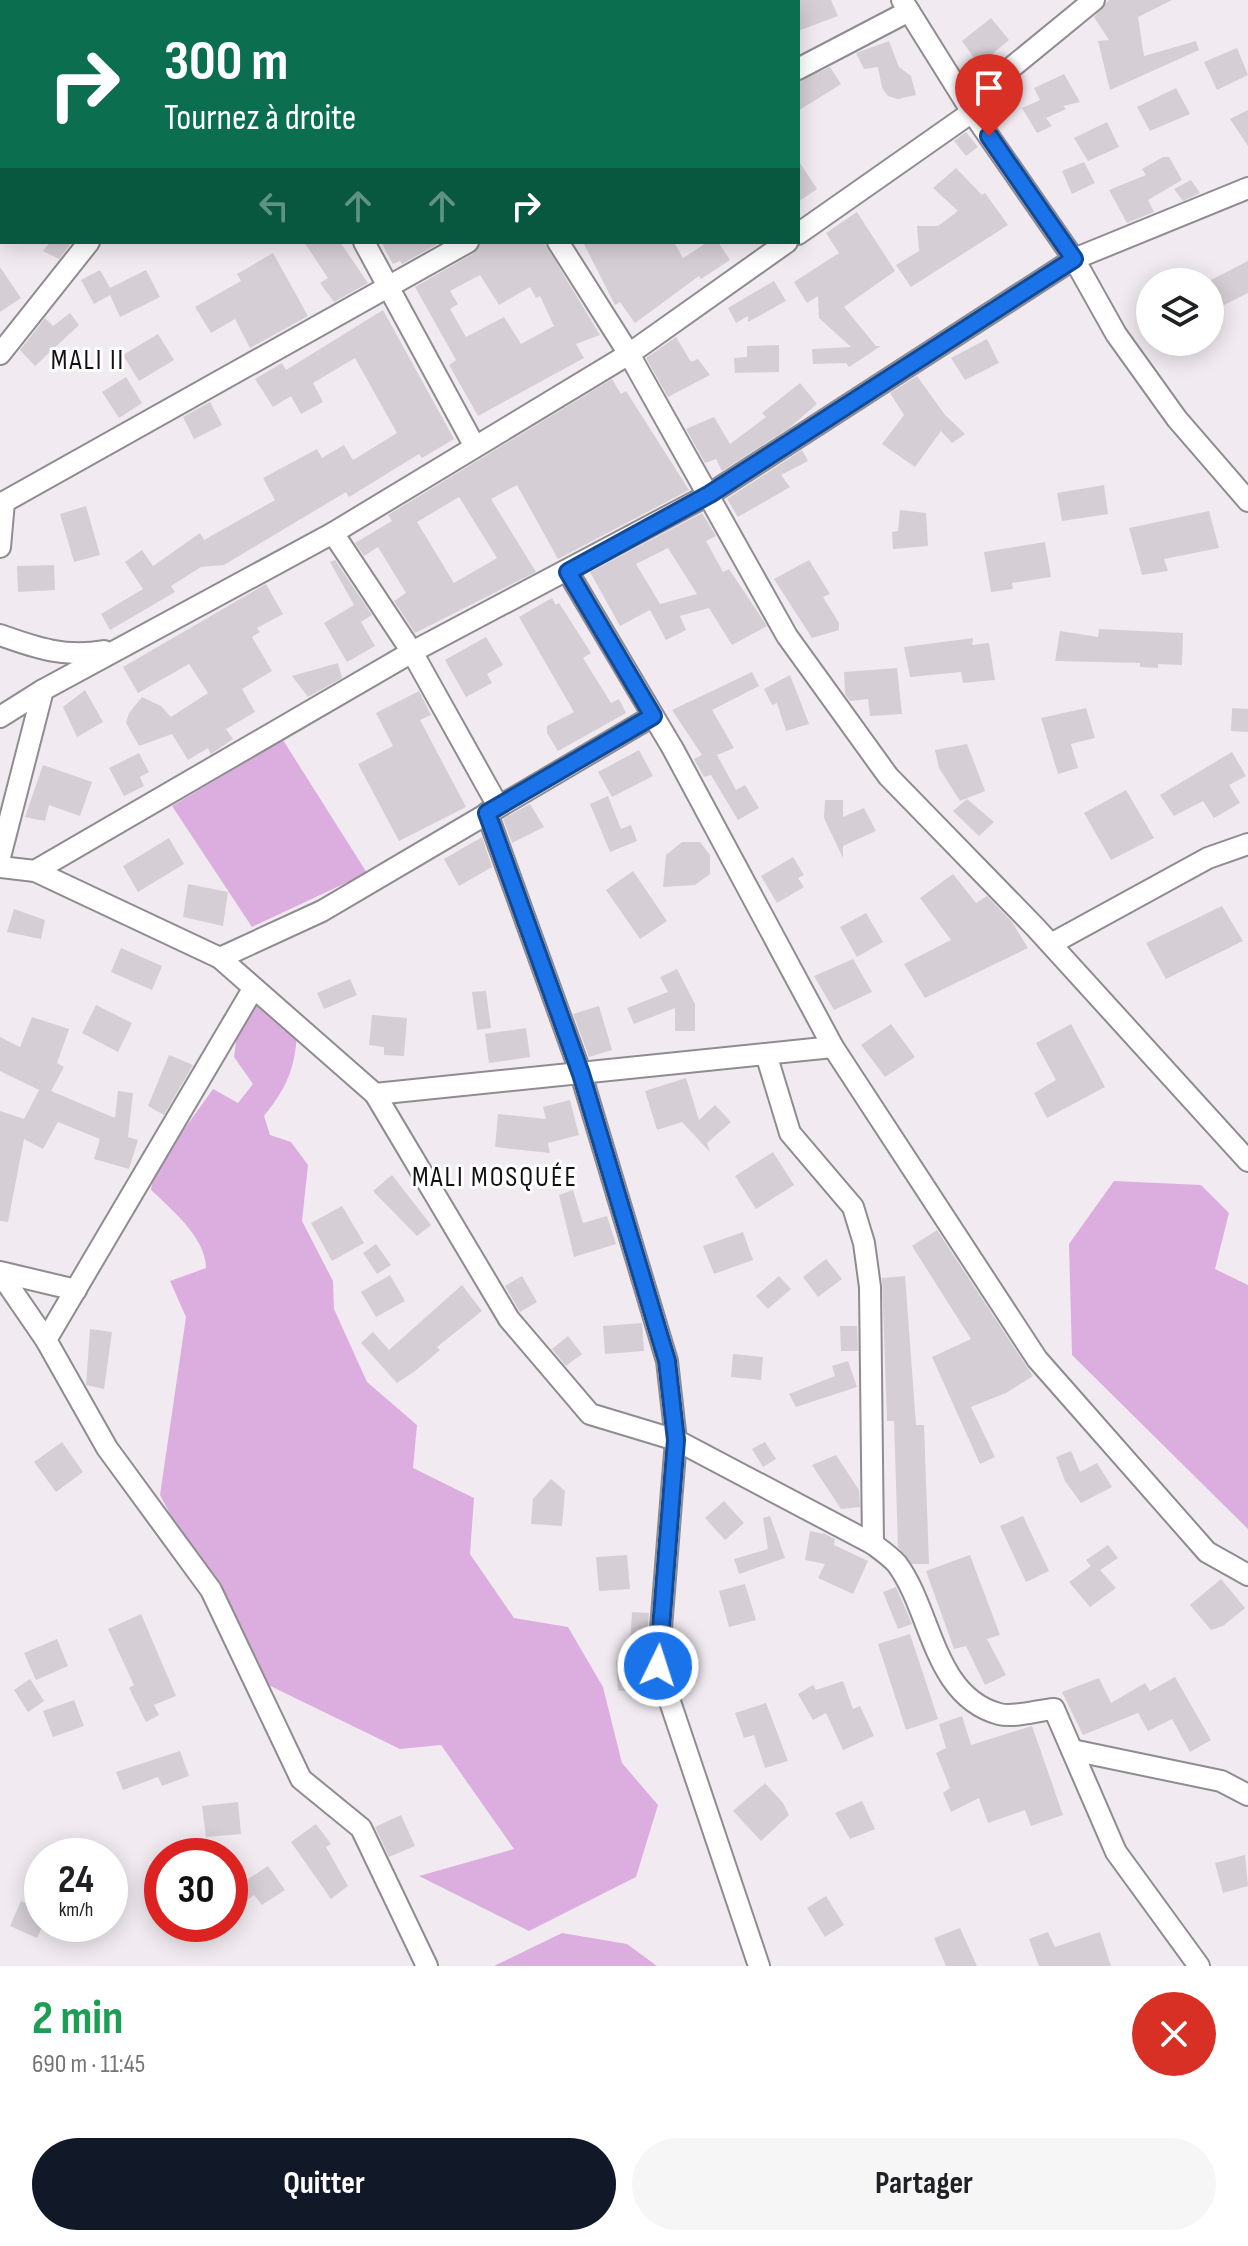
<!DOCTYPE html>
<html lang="fr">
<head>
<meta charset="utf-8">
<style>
	:root { --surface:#fff; --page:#f6f6f6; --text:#202124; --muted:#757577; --accent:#111827 }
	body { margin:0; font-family:"Sofia Sans Condensed",sans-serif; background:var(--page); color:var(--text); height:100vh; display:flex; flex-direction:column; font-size:30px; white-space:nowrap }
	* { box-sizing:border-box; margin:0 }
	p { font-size:26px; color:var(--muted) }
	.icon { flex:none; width:44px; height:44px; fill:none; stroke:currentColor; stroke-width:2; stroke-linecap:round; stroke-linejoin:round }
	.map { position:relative; height:1966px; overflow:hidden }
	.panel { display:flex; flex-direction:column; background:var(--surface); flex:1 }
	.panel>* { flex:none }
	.hud { position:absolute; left:0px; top:0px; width:800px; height:244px; box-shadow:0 4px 20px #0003; background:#0b6e4f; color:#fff; overflow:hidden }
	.fabs { position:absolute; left:1136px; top:268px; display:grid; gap:16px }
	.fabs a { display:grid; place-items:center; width:88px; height:88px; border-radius:50%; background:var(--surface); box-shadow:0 4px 20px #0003; font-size:40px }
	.speed { position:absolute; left:24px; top:1838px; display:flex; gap:16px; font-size:40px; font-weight:700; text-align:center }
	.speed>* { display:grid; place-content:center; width:104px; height:104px; border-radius:50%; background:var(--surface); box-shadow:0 4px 20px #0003; line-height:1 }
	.speed small { font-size:20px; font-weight:400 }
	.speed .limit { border:12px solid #d22; background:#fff; color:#111 }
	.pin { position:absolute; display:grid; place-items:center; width:68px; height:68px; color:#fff; margin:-82px -34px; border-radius:50% 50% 50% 0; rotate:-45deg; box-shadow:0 0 8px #0007 }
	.pin .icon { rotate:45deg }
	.me { position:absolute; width:88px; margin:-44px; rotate:4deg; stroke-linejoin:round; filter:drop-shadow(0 0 6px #0008) }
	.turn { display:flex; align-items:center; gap:28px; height:168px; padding:0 32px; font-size:36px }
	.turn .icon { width:104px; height:104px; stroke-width:2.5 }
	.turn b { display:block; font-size:56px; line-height:68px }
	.lanes { display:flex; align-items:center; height:76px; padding:0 32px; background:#0003; justify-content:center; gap:40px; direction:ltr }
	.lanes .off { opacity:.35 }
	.round { display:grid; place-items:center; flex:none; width:84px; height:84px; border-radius:42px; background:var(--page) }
	.overview { display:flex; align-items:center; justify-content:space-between; height:136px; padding:0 32px }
	h1 { font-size:48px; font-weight:700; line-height:60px; color:#1e9e55 }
	.primary-button { display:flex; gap:16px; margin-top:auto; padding:16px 32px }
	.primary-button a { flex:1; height:92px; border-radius:48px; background:var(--accent); color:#fff; font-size:32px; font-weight:700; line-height:92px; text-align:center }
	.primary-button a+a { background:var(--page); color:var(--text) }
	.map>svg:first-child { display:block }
	.green { fill:#dcaee0 }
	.building { fill:#d5cfd5; fill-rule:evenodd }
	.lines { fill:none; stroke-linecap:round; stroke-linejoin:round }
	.minor-casing { stroke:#908b91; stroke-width:24 }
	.minor { stroke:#fff; stroke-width:20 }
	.route-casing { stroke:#114b97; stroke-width:20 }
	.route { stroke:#1a73e8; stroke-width:14 }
	.labels { text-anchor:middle; stroke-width:6; stroke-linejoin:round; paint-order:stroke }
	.neighbourhood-label { font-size:28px; letter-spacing:2px; fill:#141114; stroke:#fff }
</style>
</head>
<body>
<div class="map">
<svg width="1248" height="1966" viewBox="0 0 1248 1966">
	<rect width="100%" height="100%" fill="#f1ebf1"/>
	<g class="green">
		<path d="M283,740L367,873L252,927L172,806Z"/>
		<path d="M253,1002L297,1034C295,1069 286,1089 264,1116L270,1135L291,1142L308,1165L302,1221L333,1281L334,1309L367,1382L417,1425L413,1468L474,1498L470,1554L514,1618L568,1627L603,1687L622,1763L658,1805L636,1877L529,1931L419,1876L514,1849L441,1745L400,1749L258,1680L160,1495L186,1317L170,1281L206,1268C206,1238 172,1210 151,1190L154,1171L213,1089L238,1103L253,1084L234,1057L237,1034Z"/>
		<path d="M1114,1181L1201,1185L1229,1213L1215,1269L1248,1285V1529L1072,1355L1069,1244Z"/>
		<path d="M562,1933L627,1944L657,1966H494Z"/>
	</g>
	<g class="building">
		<path d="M798,0H831L838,16L798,31Z"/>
		<path d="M1109,0H1172L1138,17L1144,56L1196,41L1199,50L1110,90L1098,41L1109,40L1094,17Z"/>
		<path d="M991,18L1009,40L979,65L962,41Z"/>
		<path d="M889,41L899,67L911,76L916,95L898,99L888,96L882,88L878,67L864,69L856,53Z"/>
		<path d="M1237,48L1248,75L1217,90L1204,62Z"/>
		<path d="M830,67L841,84L798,111V82Z"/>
		<path d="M1064,74L1080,102L1063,106L1066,109L1046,118L1052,126L1037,133L1022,108L1040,100L1034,88Z"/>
		<path d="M1176,88L1190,114L1150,131L1137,107Z"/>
		<path d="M1248,110V146L1230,119Z"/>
		<path d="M1107,122L1119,147L1088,161L1074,138Z"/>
		<path d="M966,132L978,147L966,156L954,141Z"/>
		<path d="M1163,157H1169L1182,180L1148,200L1154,212L1127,223L1109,190L1146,175L1142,169Z"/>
		<path d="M798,160L817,189L798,202Z"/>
		<path d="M1084,162L1095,183L1072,194L1062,171Z"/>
		<path d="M956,168L982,195L985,193L1008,225L911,287L896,265L919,251L917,226H938L958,211L933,188Z"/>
		<path d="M1191,180L1200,193L1183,201L1174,189Z"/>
		<path d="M857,212L895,271L844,307L876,346H881L849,367L846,363L813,364L812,349L851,347L819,318L818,296L807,303L794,282L839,253L826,233Z"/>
		<path d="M50,242H72L59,259L43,251Z"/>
		<path d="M304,242H340L368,283L334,302L320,283L328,278Z"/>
		<path d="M381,242H441L402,264L400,261L393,264Z"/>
		<path d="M481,242H544L600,335L576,344L584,358L478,416L449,365L456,360L415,287L474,253ZM480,275L499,305L530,287L536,298L540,296L554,326L521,344L504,317L466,337L450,309L458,304L450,291Z"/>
		<path d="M583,242H674L683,258L708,242H718L730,260L701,279L699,276L635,323L620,302L615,305Z"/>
		<path d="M273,253L308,316L250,348L235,319L211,333L195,307L241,281L237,274Z"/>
		<path d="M1248,261V293L1222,306L1209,281Z"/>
		<path d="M0,267L21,298L0,312Z"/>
		<path d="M100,270L110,288L146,270L160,297L120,317L110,295L94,304L81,280Z"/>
		<path d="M774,281L786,301L748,322V316L736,323L728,308Z"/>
		<path d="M383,310L454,439L422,458L419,454L349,497L346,492L224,565L201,567L171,586L175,592L110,630L101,614L143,589L125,562L142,550L153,566L200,533L204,540L275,500L263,478L317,449L322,458L344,445L353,460L397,433L355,358L313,383L323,402L301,414L291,396L273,407L255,379L282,363L286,370Z"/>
		<path d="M70,313L79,325L35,366L20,350L45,318L53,326Z"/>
		<path d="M158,334L174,360L139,381L123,355Z"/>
		<path d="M676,337L691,362L698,359L710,375L668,397L646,358Z"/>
		<path d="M987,339L999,363L965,380L951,358Z"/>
		<path d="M779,345V372L735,373L734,358L747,357V346Z"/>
		<path d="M917,376L945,415L965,434L952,443L941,431L915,467L882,444L904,415L890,393Z"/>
		<path d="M126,377L142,403L119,418L102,392Z"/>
		<path d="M612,379L621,394L626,391L689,490L558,559L517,485L491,499L536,572L415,633L394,601L406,593L378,547L364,556L355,543L392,521L388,515ZM459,497L497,558L454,583L417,522Z"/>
		<path d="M800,383L817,404L789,428L722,471L716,459L705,463L686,429L714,417L730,444L766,417L762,413Z"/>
		<path d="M210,402L222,425L194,439L183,417Z"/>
		<path d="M802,450L808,461L781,475L790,487L738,517L727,499Z"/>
		<path d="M1104,485L1108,514L1062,521L1057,493Z"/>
		<path d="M86,506L100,555L74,562L60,514Z"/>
		<path d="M900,510L926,513L928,546L893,549L892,532L898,531Z"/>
		<path d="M1209,511L1219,548L1164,559L1168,571L1142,575L1129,528Z"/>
		<path d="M702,513L716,536L706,541L723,572L729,569L767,626L732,645L709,608L680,616L686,630L666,640L650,610L620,626L590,572ZM668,548L697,594L660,604L636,564Z"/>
		<path d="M1045,542L1051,577L1012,583L1013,589L991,592L984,552Z"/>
		<path d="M335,560L372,615L361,622L375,646L347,662L324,623L354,605L330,562Z"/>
		<path d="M809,560L830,594L823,597L839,623V630L812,638L774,579Z"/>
		<path d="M54,565L55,590L18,592L17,566Z"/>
		<path d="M266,584L283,614L257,628L260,632L252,637L272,671L242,689L255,712L226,729L233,739L211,754L208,748L188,760L172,734L139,746L126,723L129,713L142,697L161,706L171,717L208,693L189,664L138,693L123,667Z"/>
		<path d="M552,598L556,605L559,603L591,653L583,658L611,703L619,699L626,713L558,751L547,733V726L574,712L519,617Z"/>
		<path d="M1099,629L1183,633L1182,665L1158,664V668L1140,667V663L1055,661L1060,631L1098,637Z"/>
		<path d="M486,637L503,665L487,674L492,683L466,697L445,660Z"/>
		<path d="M973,638L972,645L989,643L995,680L963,683L961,672L910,677L904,647Z"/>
		<path d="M338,663L342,678L308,697L292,676Z"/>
		<path d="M897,668L902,714L870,716L868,699L850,701L845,694L844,672Z"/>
		<path d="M752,672L759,686L712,710L734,748L717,755L736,790L745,785L759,808L738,820L711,775L704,777L694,759L702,755L672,710Z"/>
		<path d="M790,675L809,724L786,731L777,703L772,705L764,689Z"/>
		<path d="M85,690L103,722L77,737L63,707Z"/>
		<path d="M419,691L431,715L420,720L466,807L399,841L358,764L393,746L376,713Z"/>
		<path d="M1086,708L1095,738L1071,744L1078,768L1058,774L1041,718Z"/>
		<path d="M1232,708L1248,709V732L1231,731Z"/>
		<path d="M967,744L985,791L960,801L939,768L935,750Z"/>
		<path d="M639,750L653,776L612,797L598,772Z"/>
		<path d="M1232,752L1246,776L1229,785L1240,803L1214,818L1203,801L1174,816L1160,795Z"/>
		<path d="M139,753L149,772L140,777L144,786L124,796L109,768Z"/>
		<path d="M43,765L92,782L80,816L49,805L45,821L25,817Z"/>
		<path d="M1126,790L1154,838L1111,860L1084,813Z"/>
		<path d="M608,796L621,829L631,825L637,841L610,852L590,804Z"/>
		<path d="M967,799L994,822L979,836L953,811Z"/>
		<path d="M825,800H843V817L864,808L876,831L843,846V858L824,818Z"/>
		<path d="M530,804L544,827L512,843L503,819Z"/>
		<path d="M482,837L492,867L459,886L444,859Z"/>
		<path d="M169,838L184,864L138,892L123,866Z"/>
		<path d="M682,842H700L710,855V874L695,885L663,887L666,855Z"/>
		<path d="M793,857L804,875L798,878L804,887L777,903L761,876Z"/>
		<path d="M633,871L667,921L640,939L606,890Z"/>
		<path d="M953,874L976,903L987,896L1012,922L1028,948L925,998L904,964L951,940L920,898Z"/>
		<path d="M188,884L228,892L223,926L183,917Z"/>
		<path d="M1222,906L1243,941L1166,979L1146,943Z"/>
		<path d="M14,909L45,920L41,939L7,932Z"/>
		<path d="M866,913L883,942L857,957L840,927Z"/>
		<path d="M121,948L162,966L152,990L111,972Z"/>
		<path d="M853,959L872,992L834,1010L814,976Z"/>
		<path d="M677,969L695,1004V1031H675V1008L634,1024L627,1008L668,992L660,977Z"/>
		<path d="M350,979L357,995L324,1009L317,993Z"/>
		<path d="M486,991L491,1028L477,1030L472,992Z"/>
		<path d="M96,1005L132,1023L118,1052L82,1033Z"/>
		<path d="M599,1006L612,1050L589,1057L573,1014Z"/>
		<path d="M372,1015L407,1018L404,1056L384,1055V1047L369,1045Z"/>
		<path d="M32,1017L69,1029L57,1063L64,1067L51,1091L115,1118L118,1091L133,1093L128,1137L138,1140L129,1169L94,1159L100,1139L58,1122L43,1149L24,1139L8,1222L0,1221V1111L24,1119L39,1090L0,1071V1037L20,1047Z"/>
		<path d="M891,1024L915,1057L885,1077L861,1045Z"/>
		<path d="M1071,1024L1105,1087L1047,1118L1034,1093L1056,1080L1036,1043Z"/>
		<path d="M526,1028L530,1057L489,1063L485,1034Z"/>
		<path d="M169,1055L193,1065L164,1115L148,1106Z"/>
		<path d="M686,1078L699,1120L715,1105L731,1122L707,1143L710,1152L682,1122L657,1130L645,1091Z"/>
		<path d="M570,1100L579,1135L548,1143L550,1153L495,1147L498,1114L546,1119L543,1107Z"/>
		<path d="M773,1152L794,1185L756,1209L735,1176Z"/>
		<path d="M392,1175L431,1225L417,1236L373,1191Z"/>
		<path d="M573,1190L583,1223L607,1216L616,1244L574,1257L559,1195Z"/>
		<path d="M342,1206L364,1243L332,1261L311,1223Z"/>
		<path d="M937,1230L1033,1376L1006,1393L971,1407L995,1457L980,1464L932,1357L971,1339L912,1246Z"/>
		<path d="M743,1232L753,1260L714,1274L703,1246Z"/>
		<path d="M376,1244L391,1265L377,1274L363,1253Z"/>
		<path d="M826,1259L842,1279L818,1297L803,1277Z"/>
		<path d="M390,1275L405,1301L376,1317L361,1292Z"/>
		<path d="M522,1276L537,1302L520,1312L505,1286Z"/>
		<path d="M779,1276L791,1289L768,1309L756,1296Z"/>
		<path d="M905,1276L916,1425H924L929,1564H912L898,1547L894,1421H887L882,1278Z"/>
		<path d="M462,1285L482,1311L437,1347L440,1350L415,1371L397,1383L361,1343L373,1332L389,1350Z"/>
		<path d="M642,1323L644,1351L605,1354L603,1326Z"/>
		<path d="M840,1326H857L858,1351H841Z"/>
		<path d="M90,1329L112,1332L104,1389L86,1385Z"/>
		<path d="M568,1336L582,1354L566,1366L552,1349Z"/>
		<path d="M733,1354L763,1357L761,1380L731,1377Z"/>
		<path d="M848,1361L857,1387L796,1407L789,1394L835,1376L832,1366Z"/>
		<path d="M62,1442L83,1472L56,1492L34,1462Z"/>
		<path d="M765,1442L776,1459L763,1467L752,1449Z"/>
		<path d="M1071,1451L1080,1472L1097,1463L1112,1487L1081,1503L1065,1481L1056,1457Z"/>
		<path d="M836,1455L859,1490L860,1507L841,1509L812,1465Z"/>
		<path d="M551,1479L565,1491L562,1526L531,1524L533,1499Z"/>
		<path d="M724,1501L744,1523L725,1540L705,1518Z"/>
		<path d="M770,1516L785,1558L739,1574L734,1559L768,1549L763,1518Z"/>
		<path d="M1023,1516L1049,1571L1026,1582L1000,1526Z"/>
		<path d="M810,1531L825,1534L835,1539L834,1545L868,1561L853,1594L818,1578L825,1564L805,1560Z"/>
		<path d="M1108,1545L1118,1558L1100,1570L1116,1588L1090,1607L1069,1582L1091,1566L1086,1560Z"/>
		<path d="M627,1555L630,1589L599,1591L596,1557Z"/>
		<path d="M970,1555L1000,1635L987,1639L1006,1675L985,1685L966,1646L954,1649L926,1571Z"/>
		<path d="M1221,1579L1245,1608L1223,1626L1211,1630L1190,1605Z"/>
		<path d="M745,1584L756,1620L729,1627L719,1591Z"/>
		<path d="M896,1587L912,1624L898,1629L883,1592Z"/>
		<path d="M632,1612L649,1613L646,1648L630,1646Z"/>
		<path d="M141,1614L176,1696L154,1705L159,1715L146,1722L129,1688L134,1685L108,1629Z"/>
		<path d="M910,1634L938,1719L906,1730L878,1644Z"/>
		<path d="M57,1639L68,1666L36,1680L24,1653Z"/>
		<path d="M634,1658L637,1690L618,1691L616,1660Z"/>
		<path d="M1175,1677L1211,1740L1190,1752L1172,1719L1148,1731L1138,1713L1083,1735L1062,1692L1099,1678L1111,1703L1145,1683L1150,1691Z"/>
		<path d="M30,1679L44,1701L28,1712L14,1690Z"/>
		<path d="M843,1681L853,1709L860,1706L874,1736L843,1750L826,1713L813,1720L798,1694L813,1685L816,1690Z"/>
		<path d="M74,1700L84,1726L53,1737L43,1711Z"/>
		<path d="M766,1703L788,1761L765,1768L754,1735L744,1738L735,1713Z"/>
		<path d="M962,1716L971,1745L1032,1726L1063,1815L1031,1826L1025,1810L988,1823L979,1798L951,1812L943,1793L950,1788L936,1753L946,1748L939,1724Z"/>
		<path d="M180,1751L189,1776L162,1786L158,1777L123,1790L116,1772Z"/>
		<path d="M765,1783L783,1803L789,1815L761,1841L733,1811Z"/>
		<path d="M862,1801L875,1829L850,1839L835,1813Z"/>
		<path d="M238,1802L241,1834L206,1837L202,1806Z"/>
		<path d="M401,1815L415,1846L389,1857L375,1827Z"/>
		<path d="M316,1824L331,1844L326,1847L348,1886L331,1899L291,1842Z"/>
		<path d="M1245,1855L1248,1886L1223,1893L1215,1863Z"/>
		<path d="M230,1860L245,1881L268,1866L285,1890L262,1905L254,1895L242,1904L230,1888Z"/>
		<path d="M826,1896L844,1925L825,1937L807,1908Z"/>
		<path d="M21,1901L42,1910V1927L37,1938L10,1926Z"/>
		<path d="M960,1928L977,1966H946L934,1938Z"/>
		<path d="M1048,1932L1055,1947L1100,1932L1111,1966H1039L1029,1939Z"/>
	</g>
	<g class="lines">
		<g class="minor-casing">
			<g id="minor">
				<path d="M49,0L56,2"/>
				<path d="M184,0L185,2"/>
				<path d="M428,0L435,2"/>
				<path d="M902,0L972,112L1074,259L1116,334L1177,419L1248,501"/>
				<path d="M330,2L336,0"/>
				<path d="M492,2L503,0"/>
				<path d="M798,69L909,11"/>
				<path d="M967,104L1094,0"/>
				<path d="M798,234L972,112"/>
				<path d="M364,242L474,445"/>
				<path d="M558,242L629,354L787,636L888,776L1036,928L1248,1161"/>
				<path d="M0,354L89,242"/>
				<path d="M333,533L412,652L498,806"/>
				<path d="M0,547L4,502L468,242"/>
				<path d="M568,572L673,749L833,1047L1037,1359L1207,1552L1248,1575"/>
				<path d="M0,635C36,648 66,658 104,651"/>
				<path d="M0,717L43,690"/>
				<path d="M487,813L581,1074L667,1361L676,1440L658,1666L759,1966"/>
				<path d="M0,857L43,690L333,533L629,354L787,242"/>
				<path d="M0,867L35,871L220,958L375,1094L509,1319L590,1414L676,1440L873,1544C881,1550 891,1557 897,1564C932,1611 933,1696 999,1714C1014,1718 1039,1710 1054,1709L1116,1852L1199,1966"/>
				<path d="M35,871L412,652L710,494L1074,259L1248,188"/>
				<path d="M1051,944L1208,858L1248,844"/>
				<path d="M220,958L322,911L653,716"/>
				<path d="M253,989L46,1340L107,1448L211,1590L301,1779L361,1828L427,1966"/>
				<path d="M766,1054L790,1133L853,1207L864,1243L870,1287L873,1544"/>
				<path d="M375,1094L833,1047"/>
				<path d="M0,1272L76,1290"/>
				<path d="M0,1273L46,1340"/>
				<path d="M1072,1750L1221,1781L1248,1795"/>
			</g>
		</g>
		<use href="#minor" class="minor"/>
	</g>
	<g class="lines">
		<g class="route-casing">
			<path id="route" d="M658,1666L676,1440L667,1361L581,1074L487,813L653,716L568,572L710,494L1074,259L989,136"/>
		</g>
		<use href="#route" class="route"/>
	</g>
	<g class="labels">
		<g class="neighbourhood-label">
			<text x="88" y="369">MALI II</text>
			<text x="495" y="1186">MALI MOSQUÉE</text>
		</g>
	</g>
</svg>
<div class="fabs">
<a><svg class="icon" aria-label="layers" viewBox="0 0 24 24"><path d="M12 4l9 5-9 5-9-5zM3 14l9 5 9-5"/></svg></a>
</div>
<div class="speed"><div>24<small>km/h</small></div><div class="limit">30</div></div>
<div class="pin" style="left:989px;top:136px;background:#d93025"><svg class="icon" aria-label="arrive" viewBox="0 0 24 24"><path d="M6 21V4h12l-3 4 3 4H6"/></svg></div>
<svg class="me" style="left:658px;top:1666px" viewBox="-20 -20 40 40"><circle r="17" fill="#1a73e8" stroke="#fff" stroke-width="3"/><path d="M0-11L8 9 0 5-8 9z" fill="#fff"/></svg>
<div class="hud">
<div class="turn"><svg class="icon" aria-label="right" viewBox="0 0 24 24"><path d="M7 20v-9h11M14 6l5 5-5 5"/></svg><div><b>300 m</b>Tournez à droite</div></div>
<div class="lanes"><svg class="icon off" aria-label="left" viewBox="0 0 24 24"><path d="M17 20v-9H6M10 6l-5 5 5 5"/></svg><svg class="icon off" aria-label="ahead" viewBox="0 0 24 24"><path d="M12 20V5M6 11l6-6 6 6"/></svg><svg class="icon off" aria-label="ahead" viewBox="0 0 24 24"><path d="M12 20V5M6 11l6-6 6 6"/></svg><svg class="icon" aria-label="right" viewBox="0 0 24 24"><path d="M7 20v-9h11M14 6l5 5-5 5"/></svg></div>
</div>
</div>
<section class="panel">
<div class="overview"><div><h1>2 min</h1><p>690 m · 11:45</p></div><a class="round" style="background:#d93025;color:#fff"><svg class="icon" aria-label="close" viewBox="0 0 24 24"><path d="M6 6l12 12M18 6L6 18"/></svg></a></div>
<div class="primary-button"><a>Quitter</a><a>Partager</a></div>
</section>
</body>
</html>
